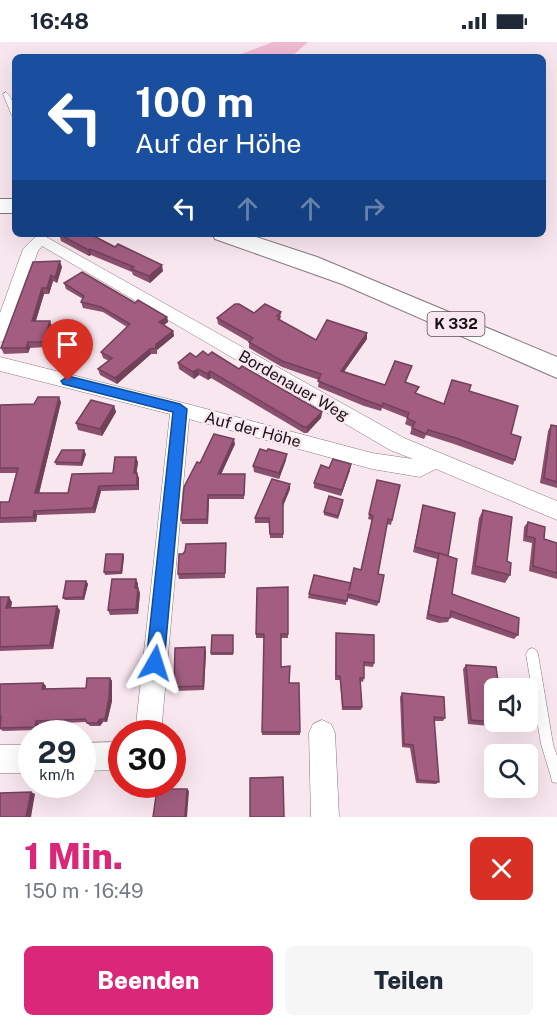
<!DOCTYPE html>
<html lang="de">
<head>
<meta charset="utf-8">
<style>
	:root { --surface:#fff; --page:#f6f6f7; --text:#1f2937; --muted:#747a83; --accent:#db2777 }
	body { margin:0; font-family:"Public Sans",sans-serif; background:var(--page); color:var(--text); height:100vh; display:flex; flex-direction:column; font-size:22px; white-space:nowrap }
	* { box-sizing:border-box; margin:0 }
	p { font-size:20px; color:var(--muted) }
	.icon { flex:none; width:33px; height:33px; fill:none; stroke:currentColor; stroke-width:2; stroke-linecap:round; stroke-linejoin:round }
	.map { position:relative; height:775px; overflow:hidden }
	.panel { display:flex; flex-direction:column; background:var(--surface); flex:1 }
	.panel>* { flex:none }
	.guide { position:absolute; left:12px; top:12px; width:534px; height:183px; border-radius:9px; box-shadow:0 6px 24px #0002; background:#1a4fa0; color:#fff; overflow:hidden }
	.tools { position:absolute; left:484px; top:636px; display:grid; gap:12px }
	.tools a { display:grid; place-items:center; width:54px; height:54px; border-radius:9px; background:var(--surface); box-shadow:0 6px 24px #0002; font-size:30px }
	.speed { position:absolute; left:18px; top:678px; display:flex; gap:12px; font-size:30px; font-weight:700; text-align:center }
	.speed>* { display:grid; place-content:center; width:78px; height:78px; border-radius:50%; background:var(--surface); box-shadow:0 6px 24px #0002; line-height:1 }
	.speed small { font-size:15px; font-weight:400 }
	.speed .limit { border:9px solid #d22; background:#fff; color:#111 }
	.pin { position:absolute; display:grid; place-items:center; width:51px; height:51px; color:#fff; margin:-62px -26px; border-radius:50% 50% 50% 0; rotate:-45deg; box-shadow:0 0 6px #0007 }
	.pin .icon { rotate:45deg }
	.me { position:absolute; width:66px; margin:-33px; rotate:6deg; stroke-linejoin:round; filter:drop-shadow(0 0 4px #0008) }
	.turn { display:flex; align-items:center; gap:21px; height:126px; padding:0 24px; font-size:27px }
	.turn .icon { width:78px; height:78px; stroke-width:2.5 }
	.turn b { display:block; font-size:42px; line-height:51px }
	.lanes { display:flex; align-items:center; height:57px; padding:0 24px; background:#0003; justify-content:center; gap:30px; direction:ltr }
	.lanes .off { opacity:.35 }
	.round { display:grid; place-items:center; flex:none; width:63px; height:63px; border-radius:9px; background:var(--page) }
	.summary { display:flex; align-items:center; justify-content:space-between; height:102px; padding:0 24px }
	h1 { font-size:36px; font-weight:800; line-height:45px; color:var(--accent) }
	.primary-button { display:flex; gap:12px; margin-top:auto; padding:12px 24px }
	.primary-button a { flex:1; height:69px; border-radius:9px; background:var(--accent); color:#fff; font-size:24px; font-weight:800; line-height:69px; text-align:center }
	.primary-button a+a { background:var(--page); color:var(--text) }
	.status { display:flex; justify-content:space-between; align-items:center; height:42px; padding:0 30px; background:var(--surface); direction:ltr }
	.status svg { height:16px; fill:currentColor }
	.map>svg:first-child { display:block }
	.green { fill:#f0bad3 }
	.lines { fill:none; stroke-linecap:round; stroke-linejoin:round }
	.lane-casing { stroke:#87777e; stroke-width:1 }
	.street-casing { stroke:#87777e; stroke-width:1 }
	.primary-casing { stroke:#87777e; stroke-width:2 }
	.lane { fill:#fff; fill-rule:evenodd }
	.street { fill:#fff; fill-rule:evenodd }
	.primary { fill:#fff; fill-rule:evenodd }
	.wall { fill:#8b506e }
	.shaded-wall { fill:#71415a }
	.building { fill:#a25d80; stroke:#71415a; stroke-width:1.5 }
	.route { fill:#1a73e8; stroke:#114b97; stroke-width:1.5 }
	.labels { text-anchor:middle; stroke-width:5; stroke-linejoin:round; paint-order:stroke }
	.shield { fill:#f9e7ef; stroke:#5b5155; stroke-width:1.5 }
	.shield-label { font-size:15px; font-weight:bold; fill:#171113 }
	.street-label { font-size:16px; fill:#171113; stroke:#f9e7ef }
</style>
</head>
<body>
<div class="status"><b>16:48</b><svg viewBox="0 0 49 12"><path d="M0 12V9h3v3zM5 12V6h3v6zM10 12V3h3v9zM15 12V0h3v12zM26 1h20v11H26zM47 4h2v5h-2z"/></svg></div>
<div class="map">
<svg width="557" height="775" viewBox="0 0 557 775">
	<rect width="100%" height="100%" fill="#f9e7ef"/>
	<path class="green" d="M273,0H308L291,15H233Z"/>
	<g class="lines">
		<g class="lane-casing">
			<g id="lane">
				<path d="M6,50C13,56 15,67 15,76L12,74L3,52Z"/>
				<path d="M532,606L536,608L538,612L553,702L557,714V741L552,740L551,735L541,702L526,612L528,608Z"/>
			</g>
		</g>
		<g class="street-casing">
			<g id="street">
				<path d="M41,192L404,396L557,459V478L436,427L420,435L372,427L189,377L161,692H135L170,372L0,329V315L180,360L372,411L413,417L390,408L42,204L38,209L9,294L6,298L0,300V271L23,207L36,194Z"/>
				<path d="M322,678L331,682L335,691L339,775H311L309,691L313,682Z"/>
				<path d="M122,700V728L82,729V701Z"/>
				<rect x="0" y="703" width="32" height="28"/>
			</g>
		</g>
		<g class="primary-casing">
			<g id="primary">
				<rect x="0" y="157" width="15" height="14"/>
				<path d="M212,192H247L317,215L557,315V336L342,242L215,197Z"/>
			</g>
		</g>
		<use href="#lane" class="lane"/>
		<use href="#street" class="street"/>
		<use href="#primary" class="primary"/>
	</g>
	<g class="wall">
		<path d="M59,192L115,205L163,229L150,241L133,233L132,230L91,213L89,214L61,199Z"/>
		<path d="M33,220L62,225L57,241L53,239L49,252H44L36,279L52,284L47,305L30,306L28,311L4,312L1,306Z"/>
		<path d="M64,241L135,261L167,275L168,280L164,283L173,289L174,294L157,308V312H151L117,342L100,333L98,327L109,319L103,316L101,310L127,285L103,270L83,266L81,260L83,257L66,247Z"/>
		<path d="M281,270L280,279L316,298L367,297L344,329L385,343L412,324L406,340L417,352L444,362L469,349L511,392L515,418L513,423L454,402L426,393L424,397L410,392L412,385L405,382L407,376L382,366L381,369L364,364L318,345L319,338L282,325L249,306V300L218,282L217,276L254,271Z"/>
		<path d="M208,313L239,327L322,370L321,376L307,391H304L211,336L208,338L199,333L194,337L179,327L178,321L196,315Z"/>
		<path d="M61,360L39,451H68L138,420L136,431L139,436V448L101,449L95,471L37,473L36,480L0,481V460H9L16,431H0V363L34,362Z"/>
		<path d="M114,364L116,370L102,394L78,388L76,381Z"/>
		<path d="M551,383L557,384V446L540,441L548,389Z"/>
		<path d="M235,402L221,432L245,437L244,457H209L208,482H182L181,478L200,421Z"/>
		<path d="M86,412L82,424L56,423L55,420Z"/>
		<path d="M286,418L279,437L254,430L253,424Z"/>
		<path d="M329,426L350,428L341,454L314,446V441Z"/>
		<path d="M377,438L400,443L391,483L387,482L378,532L379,560L377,564L347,556L346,563L308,556L309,552L351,541L361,528L372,478L368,477Z"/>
		<path d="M290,447L283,464V496H270L269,481H255V476Z"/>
		<path d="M343,461L338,477L324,473V470Z"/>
		<path d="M423,463L448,514L452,552L518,593L514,597L450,575L448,580L439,581L426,577L437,517L413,510Z"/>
		<path d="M483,468L507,519L510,533L505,541L471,532L479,476Z"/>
		<path d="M528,480L544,497L557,501V537L529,529L532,501L523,499L524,485Z"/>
		<path d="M226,501L225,536L179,537L178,532L183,512L185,509Z"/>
		<path d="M123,512L124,515L122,532L105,533L104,530Z"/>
		<path d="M136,537L138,542V546L140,551L138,572L110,573L108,568Z"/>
		<path d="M86,539L88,542L84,558H65L63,556Z"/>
		<path d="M288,545V596H281V625L289,641L300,690V693H262L264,596H256V592Z"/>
		<path d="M0,555L12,560L11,566L60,568L53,607L0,609Z"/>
		<path d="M336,591L374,621L373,625L364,624V636L363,640L360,639L362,665L361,668H342L340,638H335Z"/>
		<path d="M233,593V613H211V611Z"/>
		<path d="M205,605L206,610L204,648L176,649L174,645Z"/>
		<path d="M466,623L503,681L500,685L468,682L463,627Z"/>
		<path d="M110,636L112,639V659L107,680H103L100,684H90L86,680L39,682L38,688L3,689L0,687V642L43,641L46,644V647L86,646Z"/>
		<path d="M402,651L445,676L443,679H434L439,740L436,742L416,741L410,706L402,705L400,655Z"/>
	</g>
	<g class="shaded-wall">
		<path d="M90,207L91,213L89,214L88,208Z"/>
		<path d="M60,219L62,225L57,241L55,236Z"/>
		<path d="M162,223L163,229L150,241L149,234Z"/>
		<path d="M51,233L53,239L49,252L47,246Z"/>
		<path d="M42,246L44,252L34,284L32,279Z"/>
		<path d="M167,275L168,280L160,286L159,280Z"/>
		<path d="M50,279L52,284L47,305L44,300Z"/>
		<path d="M173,289L174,294L157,308V312L156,302Z"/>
		<path d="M367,291V297L341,334V329Z"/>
		<path d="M28,300L30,306L28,311L26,306Z"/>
		<path d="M150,307L151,312L117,342L115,336Z"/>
		<path d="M198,327L199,333L194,337L193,330Z"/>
		<path d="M210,329L211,336L208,338L207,332Z"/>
		<path d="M59,355L61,360L38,456L35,451Z"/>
		<path d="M114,364L116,370L102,394L100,387Z"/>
		<path d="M322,370L321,376L307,391V385Z"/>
		<path d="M234,397L235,402L219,437L218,432Z"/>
		<path d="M84,408L86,412L82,424L81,421Z"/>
		<path d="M287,412L286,418L279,437V431Z"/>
		<path d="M136,415L138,420L136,436L134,431Z"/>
		<path d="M351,422L350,428L341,454L342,448Z"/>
		<path d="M137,431L139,436V448L137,443Z"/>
		<path d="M290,442V447L283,464V459Z"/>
		<path d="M99,444L101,449L95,471L93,466Z"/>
		<path d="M208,453L209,457L208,482L207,477Z"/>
		<path d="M34,469L37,473L36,480L33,475Z"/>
		<path d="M123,512L124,515L122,532L121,530Z"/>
		<path d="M136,537L138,542L137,551L135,546Z"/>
		<path d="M86,539L88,542L84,558L83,555Z"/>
		<path d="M138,546L140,551L138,572L136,567Z"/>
		<path d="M9,555L12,560L10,571L6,566Z"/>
		<path d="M57,564L60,568L53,607L50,603Z"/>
		<path d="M205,605L206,610L204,648L203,644Z"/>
		<path d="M110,636L112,639V659L107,680L105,677Z"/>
		<path d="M43,641L46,644L45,650L42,647Z"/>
		<path d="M100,677L103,680L100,684L97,681Z"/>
		<path d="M36,679L39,682L38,688L35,685Z"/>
		<path d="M187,747L189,749L187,775H185Z"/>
		<path d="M31,750L35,752L31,775H26Z"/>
	</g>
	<g class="building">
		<path d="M59,192H90L115,205L118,202L162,223L149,234L131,227L134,225L90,207L88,208Z"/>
		<path d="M60,219L55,236L51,233L47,246H42L32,279H50L44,300H28L26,306H1L33,220Z"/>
		<path d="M82,230L135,261L138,258L167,275L159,280L173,289L156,302V306L150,307L115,336L98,327L112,316L101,310L130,282L101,265L81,260L84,254L64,241Z"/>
		<path d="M235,262H239L254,271L265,262L281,270L277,274L280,275L278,277L316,298L327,278L367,291L341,329L385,343L395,319L412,324L405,340L419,345L415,351L444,362L452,338L471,343L469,349L518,364L511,392L521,395L515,418L456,396L428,388L426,392L412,386L415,380L407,376L409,371L383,361L382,364L365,358L318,339L321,332L282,319L249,300L253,296L217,276Z"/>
		<path d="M203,309L208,313L212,310L239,327L242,324L322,370L307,385H304L210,329L207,332L198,327L193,330L178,321L190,311L196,315Z"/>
		<path d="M38,355H59L35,451H68L72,432L113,431L115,415H136L134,431H137V443L99,444L93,466L34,469L33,475L0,476V460H9L18,426H0V363L34,362Z"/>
		<path d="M91,358L114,364L100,387L76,381Z"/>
		<path d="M551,383L557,384V440L544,436Z"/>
		<path d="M214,392L234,397L218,432H245L244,453H208L207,477L181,478L184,445L197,420L200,421Z"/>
		<path d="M260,407L267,409L268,407L287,412L279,431L253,424Z"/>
		<path d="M62,408H84L81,421L55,420Z"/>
		<path d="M333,417L351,422L342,448L314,441L321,423L329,426Z"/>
		<path d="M272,437L290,442L283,459V492H270L269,476H255Z"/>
		<path d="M377,438L400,443L392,478L388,477L378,532L384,533L379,560L348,552L347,559L309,552L314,533L351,541L349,549L354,526L361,528L373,474L369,472Z"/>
		<path d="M329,454L343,458L338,474L324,470Z"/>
		<path d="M423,463L455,471L448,514L415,505Z"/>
		<path d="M483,468L512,475L507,519L511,521L510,533L475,524Z"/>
		<path d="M528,480L545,485L544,497L557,501V531L533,524L535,496L526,494Z"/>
		<path d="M226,501L225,531L178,532L179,512H183L185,509L186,502Z"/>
		<path d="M439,511L457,517L452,552L519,576L518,593L451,569L450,576H442L428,572Z"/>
		<path d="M106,512H123L121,530H104Z"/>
		<path d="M112,537H136L135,546H138L136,567L108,568Z"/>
		<path d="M66,539H86L83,555L63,556Z"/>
		<path d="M288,545V592H281V625L290,624L289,641H299L300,690H262L264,592H256L257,546Z"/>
		<path d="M0,555H9L6,566L57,564L50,603L0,605Z"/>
		<path d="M336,591L374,593V621L364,620V636H360L362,665H343L340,634H336Z"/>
		<path d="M212,593H233V611H211Z"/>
		<path d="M205,605L203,644L174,645L175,606Z"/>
		<path d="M466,623L496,625L499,646H495V680H503V681L471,678Z"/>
		<path d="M87,636H110L109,656L105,677H100L97,681H87L85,677L36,679L35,685L0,686L1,675L0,676V642L43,641L42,647L86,646Z"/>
		<path d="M402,651L444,655L445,676L434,675L439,740L418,738L413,703L404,702Z"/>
		<path d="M283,735L284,775H250V736Z"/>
		<path d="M157,747H187L185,775H153Z"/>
		<path d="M31,750L26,775H0V751Z"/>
	</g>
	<path class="route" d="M68,334L180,362L187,367L164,621L161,627L155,630L149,627L146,621L173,370L63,342L61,339Z"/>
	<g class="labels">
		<rect class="shield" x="427.5" y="270" width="57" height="24" rx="4.5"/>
		<g class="shield-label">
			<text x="456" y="287">K 332</text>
		</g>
		<g class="street-label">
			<text transform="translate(294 343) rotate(30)" y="6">Bordenauer Weg</text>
			<text transform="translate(253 387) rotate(15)" y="6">Auf der Höhe</text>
		</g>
	</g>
</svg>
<div class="tools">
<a><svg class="icon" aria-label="sound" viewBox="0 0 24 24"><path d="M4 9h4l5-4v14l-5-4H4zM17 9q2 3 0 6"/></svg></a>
<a><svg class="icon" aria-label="search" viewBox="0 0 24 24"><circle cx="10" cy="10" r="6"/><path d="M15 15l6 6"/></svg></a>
</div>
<div class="speed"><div>29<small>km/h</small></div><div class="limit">30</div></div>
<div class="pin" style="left:68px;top:339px;background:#d93025"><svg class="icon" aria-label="arrive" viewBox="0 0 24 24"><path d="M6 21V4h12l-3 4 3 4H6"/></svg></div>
<svg class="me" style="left:155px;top:621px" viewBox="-20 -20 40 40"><path d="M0-17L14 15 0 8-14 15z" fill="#1a73e8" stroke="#fff" stroke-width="4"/></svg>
<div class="guide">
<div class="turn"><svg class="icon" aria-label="left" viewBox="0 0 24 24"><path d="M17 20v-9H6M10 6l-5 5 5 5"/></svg><div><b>100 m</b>Auf der Höhe</div></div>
<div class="lanes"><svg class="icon" aria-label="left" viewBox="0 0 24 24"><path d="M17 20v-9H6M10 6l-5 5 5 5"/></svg><svg class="icon off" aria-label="ahead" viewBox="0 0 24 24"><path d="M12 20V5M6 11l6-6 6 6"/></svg><svg class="icon off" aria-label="ahead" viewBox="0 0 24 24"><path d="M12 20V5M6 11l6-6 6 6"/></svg><svg class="icon off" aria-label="right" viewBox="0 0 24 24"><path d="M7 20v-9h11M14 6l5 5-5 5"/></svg></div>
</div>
</div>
<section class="panel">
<div class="summary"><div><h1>1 Min.</h1><p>150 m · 16:49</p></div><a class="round" style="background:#d93025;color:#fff"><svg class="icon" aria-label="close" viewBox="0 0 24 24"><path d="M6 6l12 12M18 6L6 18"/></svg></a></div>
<div class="primary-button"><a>Beenden</a><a>Teilen</a></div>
</section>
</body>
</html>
